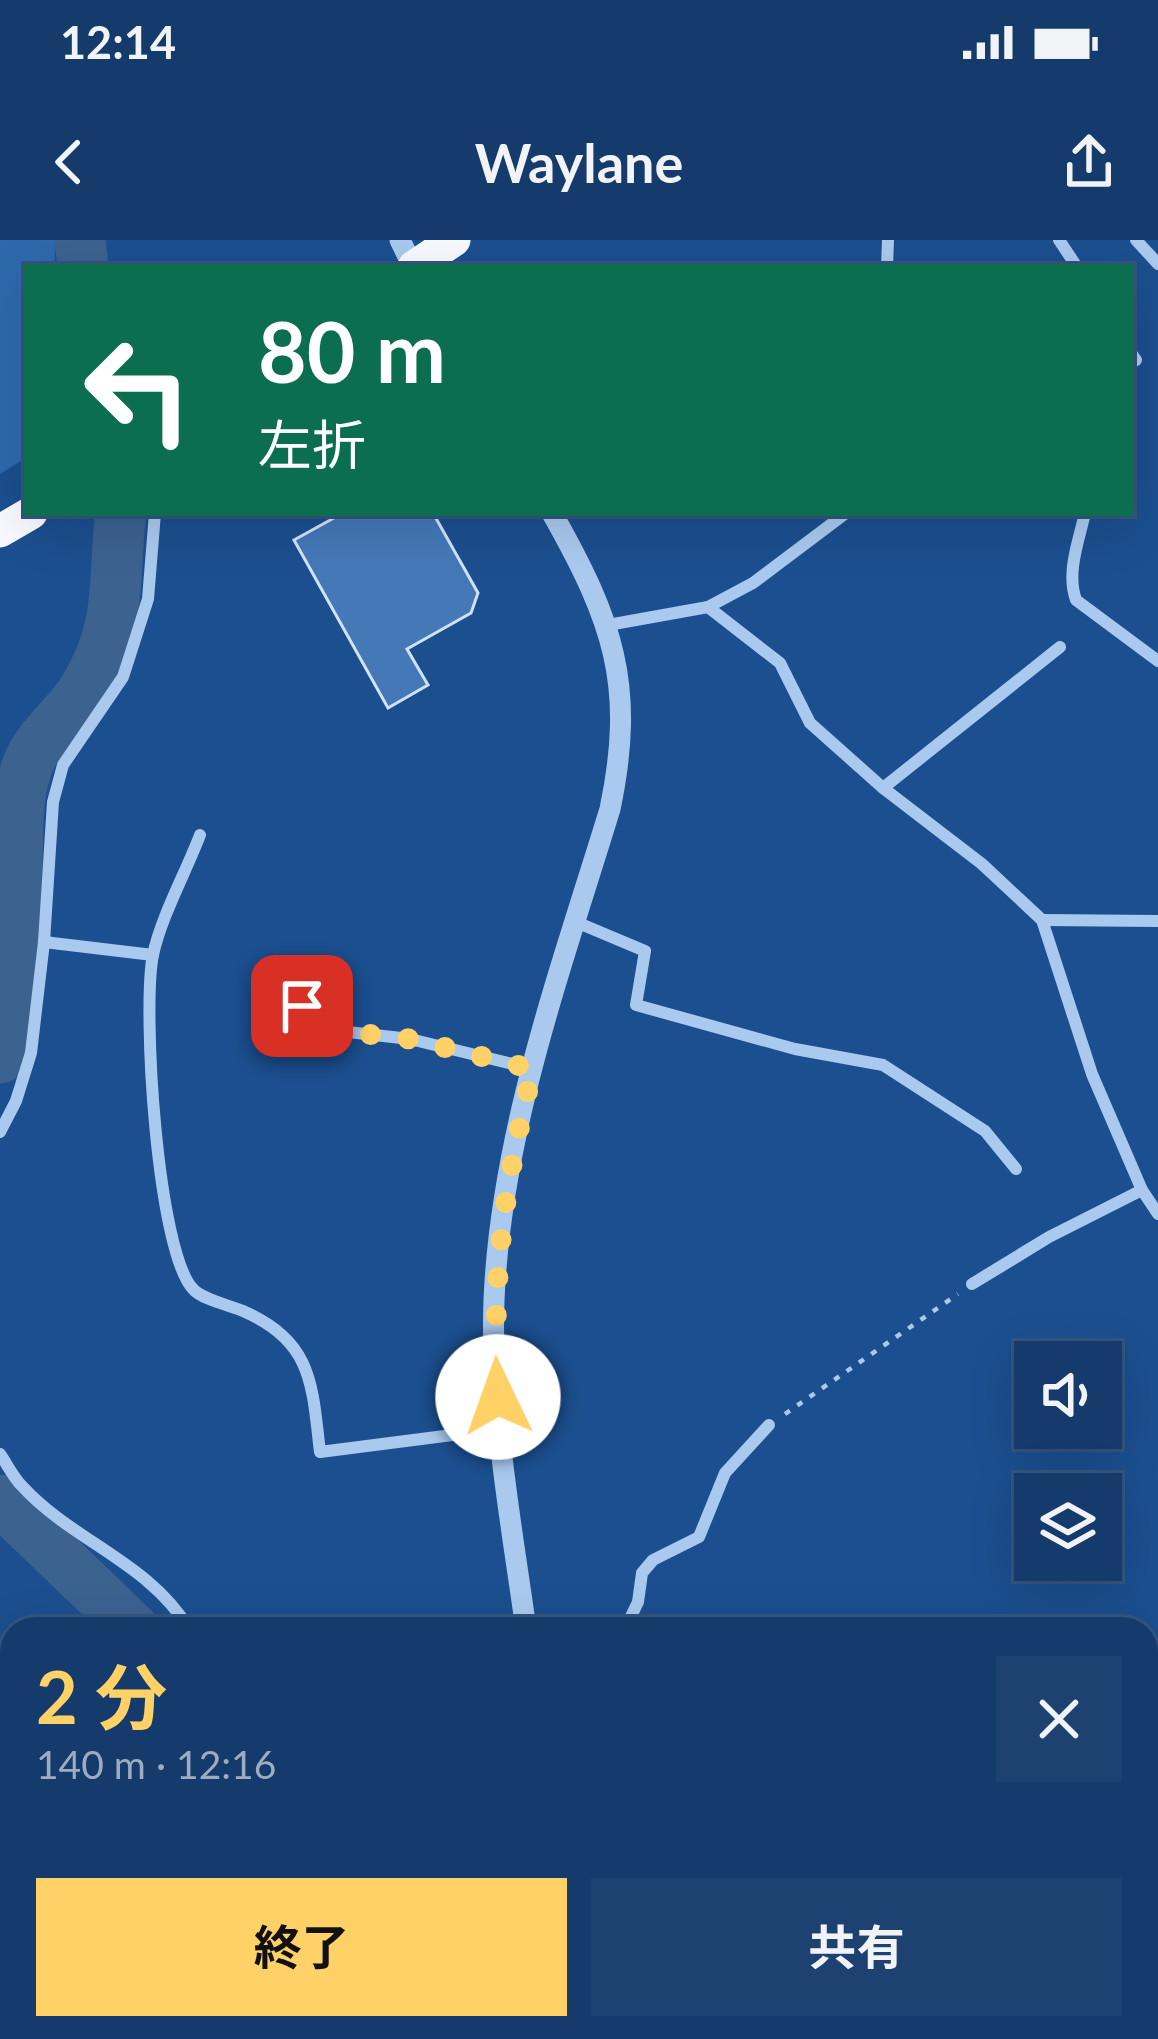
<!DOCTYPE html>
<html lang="ja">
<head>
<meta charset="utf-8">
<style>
	:root { --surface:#143b6b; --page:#1d4271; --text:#f1f3f6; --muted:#9dadc1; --line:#33557e; --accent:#ffd166 }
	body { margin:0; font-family:Lato,"Noto Sans JP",sans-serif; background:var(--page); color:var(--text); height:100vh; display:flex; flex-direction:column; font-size:45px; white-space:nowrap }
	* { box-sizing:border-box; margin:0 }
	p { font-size:39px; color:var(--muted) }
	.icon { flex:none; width:66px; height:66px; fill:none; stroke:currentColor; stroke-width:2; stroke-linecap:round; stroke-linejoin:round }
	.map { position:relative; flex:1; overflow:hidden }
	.side { position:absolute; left:0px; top:1377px; width:1158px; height:423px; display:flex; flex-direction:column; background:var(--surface); border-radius:36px 36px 0 0; box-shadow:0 12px 48px #0002,0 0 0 3px var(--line) }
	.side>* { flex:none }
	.banner { position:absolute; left:24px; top:24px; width:1110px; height:252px; border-radius:0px; box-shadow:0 12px 48px #0002,0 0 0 3px var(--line); background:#0b6e4f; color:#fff; overflow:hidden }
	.controls { position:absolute; left:1014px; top:1101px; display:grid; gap:24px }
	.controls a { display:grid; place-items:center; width:108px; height:108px; border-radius:0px; background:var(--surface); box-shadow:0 12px 48px #0002,0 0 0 3px var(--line); font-size:60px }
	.pin { position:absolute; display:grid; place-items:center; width:102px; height:102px; color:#fff; margin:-51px; border-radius:24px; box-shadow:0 6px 18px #0006 }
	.me { position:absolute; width:132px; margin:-66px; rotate:357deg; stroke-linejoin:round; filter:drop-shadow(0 0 9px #0008) }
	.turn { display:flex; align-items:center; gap:42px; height:252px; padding:0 36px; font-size:54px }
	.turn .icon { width:156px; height:156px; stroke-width:2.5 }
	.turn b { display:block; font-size:84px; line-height:102px }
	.round { display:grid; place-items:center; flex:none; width:126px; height:126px; border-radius:0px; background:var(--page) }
	.overview { display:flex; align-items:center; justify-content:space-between; height:204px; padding:0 36px }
	h1 { font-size:72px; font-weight:700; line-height:90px; color:var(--accent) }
	.primary-button { display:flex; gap:24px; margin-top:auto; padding:24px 36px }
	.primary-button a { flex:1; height:138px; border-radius:0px; background:var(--accent); color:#111; font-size:48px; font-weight:700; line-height:138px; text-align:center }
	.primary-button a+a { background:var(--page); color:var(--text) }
	.status { display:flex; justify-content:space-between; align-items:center; height:84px; padding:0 60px; background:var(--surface); direction:ltr }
	.status svg { height:33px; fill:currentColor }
	header { display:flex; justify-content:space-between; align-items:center; height:156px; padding:0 36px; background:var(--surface); font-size:54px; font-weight:700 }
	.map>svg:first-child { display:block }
	.green { fill:#2e69ad }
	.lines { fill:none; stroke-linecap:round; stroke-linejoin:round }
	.river { stroke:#3c6290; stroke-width:51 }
	.building { fill:#4478b7; stroke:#cfe3fa; stroke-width:3 }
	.path { stroke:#a9c9ee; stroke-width:4.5; stroke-dasharray:6 9; stroke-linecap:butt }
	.minor { stroke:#a9c9ee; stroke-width:12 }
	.tertiary { stroke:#a9c9ee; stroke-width:21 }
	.trunk { stroke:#f8faff; stroke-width:33 }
	.route { stroke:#ffd166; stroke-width:21; stroke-dasharray:0 37.8 }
</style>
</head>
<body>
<div class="status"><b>12:14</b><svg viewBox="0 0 49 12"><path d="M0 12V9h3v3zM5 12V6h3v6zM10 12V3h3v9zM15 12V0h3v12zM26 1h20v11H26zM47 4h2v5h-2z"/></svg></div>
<header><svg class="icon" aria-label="back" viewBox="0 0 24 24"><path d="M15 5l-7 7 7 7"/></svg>Waylane<svg class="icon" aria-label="share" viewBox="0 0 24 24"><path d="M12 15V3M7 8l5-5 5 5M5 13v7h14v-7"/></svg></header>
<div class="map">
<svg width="1158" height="1799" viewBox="0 0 1158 1799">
	<rect width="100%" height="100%" fill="#1b4f8f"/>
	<path class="green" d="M0,0H56L54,27H27V217L0,234Z"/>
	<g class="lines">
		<g class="river">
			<path d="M80,0L83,27"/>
			<path d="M0,818C14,755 14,689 17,625C18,593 16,555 28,524C39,496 67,476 83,451C124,385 112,343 121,273"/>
			<path d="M0,1260L134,1389"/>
			<path d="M83,1799L84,1788"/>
		</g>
	</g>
	<path class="building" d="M343,273H433L478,353L471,373L407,409L428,445L388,468L294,300Z"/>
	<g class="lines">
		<path class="path" d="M785,1174L958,1054"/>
		<g class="minor">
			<path d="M1059,0L1077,27"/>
			<path d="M1136,0L1158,24"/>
			<path d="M887,27L888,0"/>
			<path d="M1131,113L1136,120L1131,123"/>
			<path d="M1085,273C1079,300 1066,333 1076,360L1158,421"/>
			<path d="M708,367L780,423L810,483L883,548L982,624L1042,680L1092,834L1142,950L1158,974"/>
			<path d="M608,385L708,367L753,343L846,273"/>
			<path d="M883,548L1060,407"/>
			<path d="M200,595C186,632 161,677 153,715C142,768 157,1011 193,1049C203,1060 229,1065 243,1071C313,1101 312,1145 320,1212L499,1189"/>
			<path d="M1042,680L1158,681"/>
			<path d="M576,682L645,711L636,765L795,809L883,825L985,891L1016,929"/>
			<path d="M44,702L153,715"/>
			<path d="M302,766L348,792L410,799L533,829"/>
			<path d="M0,892L16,861L31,813L44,702L53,562L63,525L123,437L148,359L155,273"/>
			<path d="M972,1044L1049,997L1142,950"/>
			<path d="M0,1214C7,1224 13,1237 22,1246C72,1301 150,1323 189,1389"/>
			<path d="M625,1389L638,1362L642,1333L653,1320L699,1297L725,1233L769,1185"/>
			<path d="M0,1651L12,1657"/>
			<path d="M1146,1675V1693"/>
			<path d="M1146,1760L1158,1765"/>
			<path d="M1146,1782L1158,1778"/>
			<path d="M274,1788L296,1799"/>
			<path d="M854,1798L875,1788"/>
			<path d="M103,1799V1788"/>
			<path d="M1108,1799L1131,1788"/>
		</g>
		<g class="tertiary">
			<path d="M400,0L413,27"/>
			<path d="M526,1389C511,1281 490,1170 494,1060C501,892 561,729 610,569C636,445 613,381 552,273"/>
			<path d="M583,1788L585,1799"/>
		</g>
		<g class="trunk">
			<path d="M414,27L454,0"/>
			<path d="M0,291L31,273"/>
		</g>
	</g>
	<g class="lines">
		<path class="route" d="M302,766L348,792L410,799L533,829C504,947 491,1035 498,1157"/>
	</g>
</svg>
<div class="controls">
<a><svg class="icon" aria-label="sound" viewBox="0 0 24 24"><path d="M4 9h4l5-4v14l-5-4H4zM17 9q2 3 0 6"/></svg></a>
<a><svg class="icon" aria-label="layers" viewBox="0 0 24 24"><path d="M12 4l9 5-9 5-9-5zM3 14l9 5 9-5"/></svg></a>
</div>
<div class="pin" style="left:302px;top:766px;background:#d93025"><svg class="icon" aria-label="arrive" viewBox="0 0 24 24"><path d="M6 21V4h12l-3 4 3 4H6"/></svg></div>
<svg class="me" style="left:498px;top:1157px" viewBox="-20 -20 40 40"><circle r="19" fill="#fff"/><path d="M0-13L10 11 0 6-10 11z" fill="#ffd166"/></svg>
<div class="banner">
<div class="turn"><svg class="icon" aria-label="left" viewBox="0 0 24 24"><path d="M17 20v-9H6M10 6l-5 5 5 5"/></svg><div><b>80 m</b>左折</div></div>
</div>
<section class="side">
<div class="overview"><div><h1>2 分</h1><p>140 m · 12:16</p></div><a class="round"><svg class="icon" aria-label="close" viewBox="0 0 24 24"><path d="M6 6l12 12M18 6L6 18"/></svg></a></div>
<div class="primary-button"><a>終了</a><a>共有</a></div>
</section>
</div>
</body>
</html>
